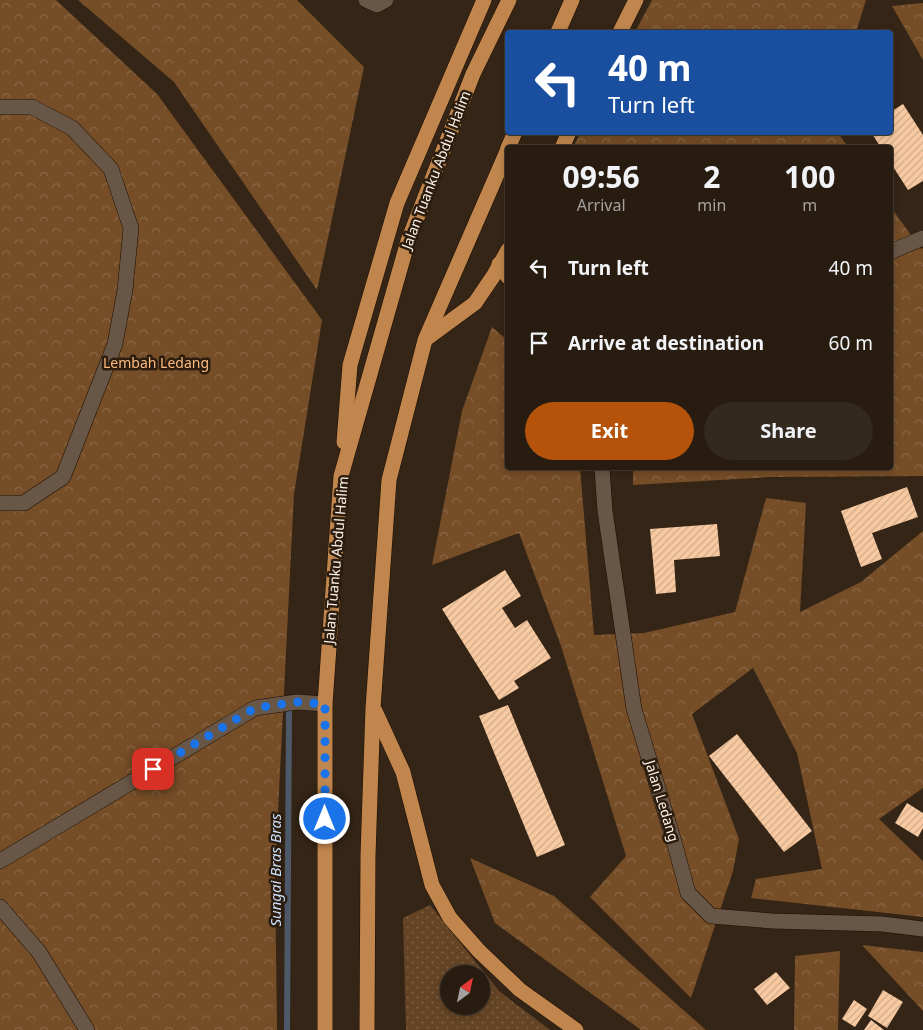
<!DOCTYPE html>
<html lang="en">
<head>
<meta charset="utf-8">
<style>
	:root { --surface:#281c10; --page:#34291e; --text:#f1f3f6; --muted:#a5a19f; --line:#443a30; --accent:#b45309 }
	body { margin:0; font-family:"Noto Sans",sans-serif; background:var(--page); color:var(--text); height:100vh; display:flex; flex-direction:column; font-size:19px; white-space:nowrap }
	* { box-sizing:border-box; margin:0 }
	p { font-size:16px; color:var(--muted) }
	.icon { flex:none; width:28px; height:28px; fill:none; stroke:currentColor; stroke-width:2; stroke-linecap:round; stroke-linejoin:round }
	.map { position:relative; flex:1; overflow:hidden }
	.sheet { position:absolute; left:505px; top:145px; width:388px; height:325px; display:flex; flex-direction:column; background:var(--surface); border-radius:5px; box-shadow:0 2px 8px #0003,0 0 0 1px var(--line) }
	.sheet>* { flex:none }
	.guide { position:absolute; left:505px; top:30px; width:388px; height:105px; border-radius:5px; box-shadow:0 2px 8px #0003,0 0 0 1px var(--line); background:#1a4fa0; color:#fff; overflow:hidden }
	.needle { width:32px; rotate:33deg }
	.controls { position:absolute; left:440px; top:965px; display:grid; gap:10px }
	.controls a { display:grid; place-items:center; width:50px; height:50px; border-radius:50%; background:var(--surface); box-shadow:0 2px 8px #0003,0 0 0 1px var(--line); font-size:25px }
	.pin { position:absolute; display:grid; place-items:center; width:42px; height:42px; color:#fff; margin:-21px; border-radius:10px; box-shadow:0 2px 8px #0006 }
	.me { position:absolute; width:55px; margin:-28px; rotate:0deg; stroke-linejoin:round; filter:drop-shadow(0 0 4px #0008) }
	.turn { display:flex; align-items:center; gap:18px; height:105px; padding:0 20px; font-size:22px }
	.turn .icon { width:65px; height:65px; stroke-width:2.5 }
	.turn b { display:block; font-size:35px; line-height:42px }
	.eta { display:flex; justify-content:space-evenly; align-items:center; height:85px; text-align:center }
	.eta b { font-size:30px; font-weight:700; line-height:35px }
	.primary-button { display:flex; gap:10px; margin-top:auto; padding:10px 20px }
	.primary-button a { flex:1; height:58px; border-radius:30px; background:var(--accent); color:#fff; font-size:20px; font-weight:700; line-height:58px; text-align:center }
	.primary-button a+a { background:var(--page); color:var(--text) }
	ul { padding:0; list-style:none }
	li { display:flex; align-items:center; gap:15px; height:75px; padding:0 20px }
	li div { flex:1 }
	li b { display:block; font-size:19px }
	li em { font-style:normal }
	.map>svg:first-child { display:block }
	.grass { fill:url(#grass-dots); fill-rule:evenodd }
	.forest { fill:url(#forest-crowns) }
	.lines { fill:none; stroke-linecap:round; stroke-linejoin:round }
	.stream { stroke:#4d5968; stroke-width:6 }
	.building { fill:url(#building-hatch) }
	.minor-casing { stroke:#1c0e02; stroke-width:16 }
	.major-casing { stroke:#1c0e02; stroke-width:16 }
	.minor { stroke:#685646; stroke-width:15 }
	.major { stroke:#c0864d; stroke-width:15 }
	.route { stroke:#1a73e8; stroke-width:9; stroke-dasharray:0 16.2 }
	.labels { text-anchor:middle; stroke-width:5; stroke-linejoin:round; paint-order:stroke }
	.street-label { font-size:14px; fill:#fcf1e7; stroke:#2b1c0d }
	.park-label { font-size:14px; fill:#fcbb80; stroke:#2b1c0d }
	.water-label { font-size:15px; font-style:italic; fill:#c9def8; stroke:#2b1c0d }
</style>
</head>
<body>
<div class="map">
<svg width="923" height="1030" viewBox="0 0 923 1030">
	<defs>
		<pattern id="grass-dots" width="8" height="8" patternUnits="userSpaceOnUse" patternTransform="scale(1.25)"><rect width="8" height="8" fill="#644425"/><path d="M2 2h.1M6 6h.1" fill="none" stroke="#7b5f45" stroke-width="1.8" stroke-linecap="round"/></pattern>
		<pattern id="forest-crowns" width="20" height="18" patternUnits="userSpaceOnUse" patternTransform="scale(1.25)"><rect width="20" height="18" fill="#754d27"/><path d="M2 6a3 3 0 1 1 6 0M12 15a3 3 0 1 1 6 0" fill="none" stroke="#8a6746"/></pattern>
		<pattern id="building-hatch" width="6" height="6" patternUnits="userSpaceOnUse" patternTransform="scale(1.25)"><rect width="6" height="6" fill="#f9caa1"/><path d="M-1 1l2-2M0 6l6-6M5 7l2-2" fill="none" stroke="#ceaa8a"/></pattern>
	</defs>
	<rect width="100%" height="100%" fill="#352516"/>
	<path class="grass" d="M430,905L499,991L550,1030H406L403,918ZM449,974H481V1006H449Z"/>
	<g class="forest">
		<path d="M0,0H56L157,94L322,320L294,494L275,871L277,1030H0Z"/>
		<path d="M78,0H297L364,67L317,290L174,82Z"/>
		<path d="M652,0H866L856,32H635Z"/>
		<path d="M923,3V60L892,6Z"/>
		<path d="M581,132L838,133L848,147H573Z"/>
		<path d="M890,206L921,249L923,248V476L771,477L633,485V468H890Z"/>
		<path d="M492,327L507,340L508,468H580L594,635L644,633L735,612L766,498L806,503L800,612L861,582L923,531V788L879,819L923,861V917L751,898L756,879L822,869L797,753L753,668L692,714L739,839L733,871L691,998L590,897L626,856L561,646L519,533L432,565L462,411Z"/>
		<path d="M470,858L554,896L706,1030H641L495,923Z"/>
		<path d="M862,945L923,952V1011Z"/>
		<path d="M840,951L838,1030H794L795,956Z"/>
	</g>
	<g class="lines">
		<path class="stream" d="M287,1030L289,709"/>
	</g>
	<g class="building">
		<path d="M903,104L923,135V181L908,190L890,162V148H881L871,132H890V107L892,111Z"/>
		<path d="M907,487L918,517L872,533L882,559L861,567L841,511Z"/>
		<path d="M717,524L720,556L674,560L676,592L656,594L650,529Z"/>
		<path d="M505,570L521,596L502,608L515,628L527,620L551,658L514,681L519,688L499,700L442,609Z"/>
		<path d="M508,705L565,845L537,857L479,716Z"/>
		<path d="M737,734L812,831L784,852L709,756Z"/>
		<path d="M907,803L923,813V828L918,837L895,823Z"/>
		<path d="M776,972L790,988L767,1005L754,989Z"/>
		<path d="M883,990L903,1002L887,1028L868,1016Z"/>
		<path d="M854,1000L867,1009L855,1027L842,1019Z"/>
		<path d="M871,1020L884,1030H864Z"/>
	</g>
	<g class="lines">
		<g class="minor-casing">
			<g id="minor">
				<path d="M366,0L377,5L386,0"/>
				<path d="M0,107H32L72,128L111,169L131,228L125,290L115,344L63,477L24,503H0"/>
				<path d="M890,252L923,238"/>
				<path d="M602,468L605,511L634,709L675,845L688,893L711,916L772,921L882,924L923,929"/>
				<path d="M0,861L255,708L297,702L325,704"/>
				<path d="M0,907L39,952L87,1030"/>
			</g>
		</g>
		<g class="major-casing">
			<g id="major">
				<path d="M558,32L572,0"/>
				<path d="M620,32L636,0"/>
				<path d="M508,148L515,132"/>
				<path d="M562,148L569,132"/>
				<path d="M499,264L508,277"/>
				<path d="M426,339L475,303L494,275L508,250"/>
				<path d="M344,442L350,365L397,203L484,0"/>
				<path d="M375,711L403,772L432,885L450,918L479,951L520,990L576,1030"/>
				<path d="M325,1030V704L341,476L408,241L473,74L509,0"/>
				<path d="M367,1030L368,855L373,708L389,480L425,340L508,149"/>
			</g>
		</g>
		<use href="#minor" class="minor"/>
		<use href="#major" class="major"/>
	</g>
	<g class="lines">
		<path class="route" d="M153,769L255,708L297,702L325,704V819"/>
	</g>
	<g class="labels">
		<g class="street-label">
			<text transform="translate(436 170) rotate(-69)" y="5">Jalan Tuanku Abdul Halim</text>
			<text transform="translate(336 560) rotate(-85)" y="5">Jalan Tuanku Abdul Halim</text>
			<text transform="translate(662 801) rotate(73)" y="5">Jalan Ledang</text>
		</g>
		<g class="park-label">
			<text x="156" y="368">Lembah Ledang</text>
		</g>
		<g class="water-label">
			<text transform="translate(276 870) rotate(-90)" y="5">Sungai Bras Bras</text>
		</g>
	</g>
</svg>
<div class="controls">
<a><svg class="needle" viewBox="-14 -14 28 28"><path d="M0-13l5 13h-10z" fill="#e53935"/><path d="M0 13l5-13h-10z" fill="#a5a19f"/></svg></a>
</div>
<div class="pin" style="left:153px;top:769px;background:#d93025"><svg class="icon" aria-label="arrive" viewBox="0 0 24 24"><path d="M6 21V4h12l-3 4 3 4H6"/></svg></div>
<svg class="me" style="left:325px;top:819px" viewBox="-20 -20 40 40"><circle r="17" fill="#1a73e8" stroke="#fff" stroke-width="3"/><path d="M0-11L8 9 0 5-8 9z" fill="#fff"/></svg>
<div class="guide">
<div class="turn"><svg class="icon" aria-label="left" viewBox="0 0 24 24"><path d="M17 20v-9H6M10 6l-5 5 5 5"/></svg><div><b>40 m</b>Turn left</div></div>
</div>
<section class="sheet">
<div class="eta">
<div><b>09:56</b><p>Arrival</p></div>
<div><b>2</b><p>min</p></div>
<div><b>100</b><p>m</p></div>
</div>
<ul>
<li><svg class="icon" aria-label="left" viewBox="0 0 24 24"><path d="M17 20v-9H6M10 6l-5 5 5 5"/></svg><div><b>Turn left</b></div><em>40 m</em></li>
<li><svg class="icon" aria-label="arrive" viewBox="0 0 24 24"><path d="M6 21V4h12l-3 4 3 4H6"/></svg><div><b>Arrive at destination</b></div><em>60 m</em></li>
</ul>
<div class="primary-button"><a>Exit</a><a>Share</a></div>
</section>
</div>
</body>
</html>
